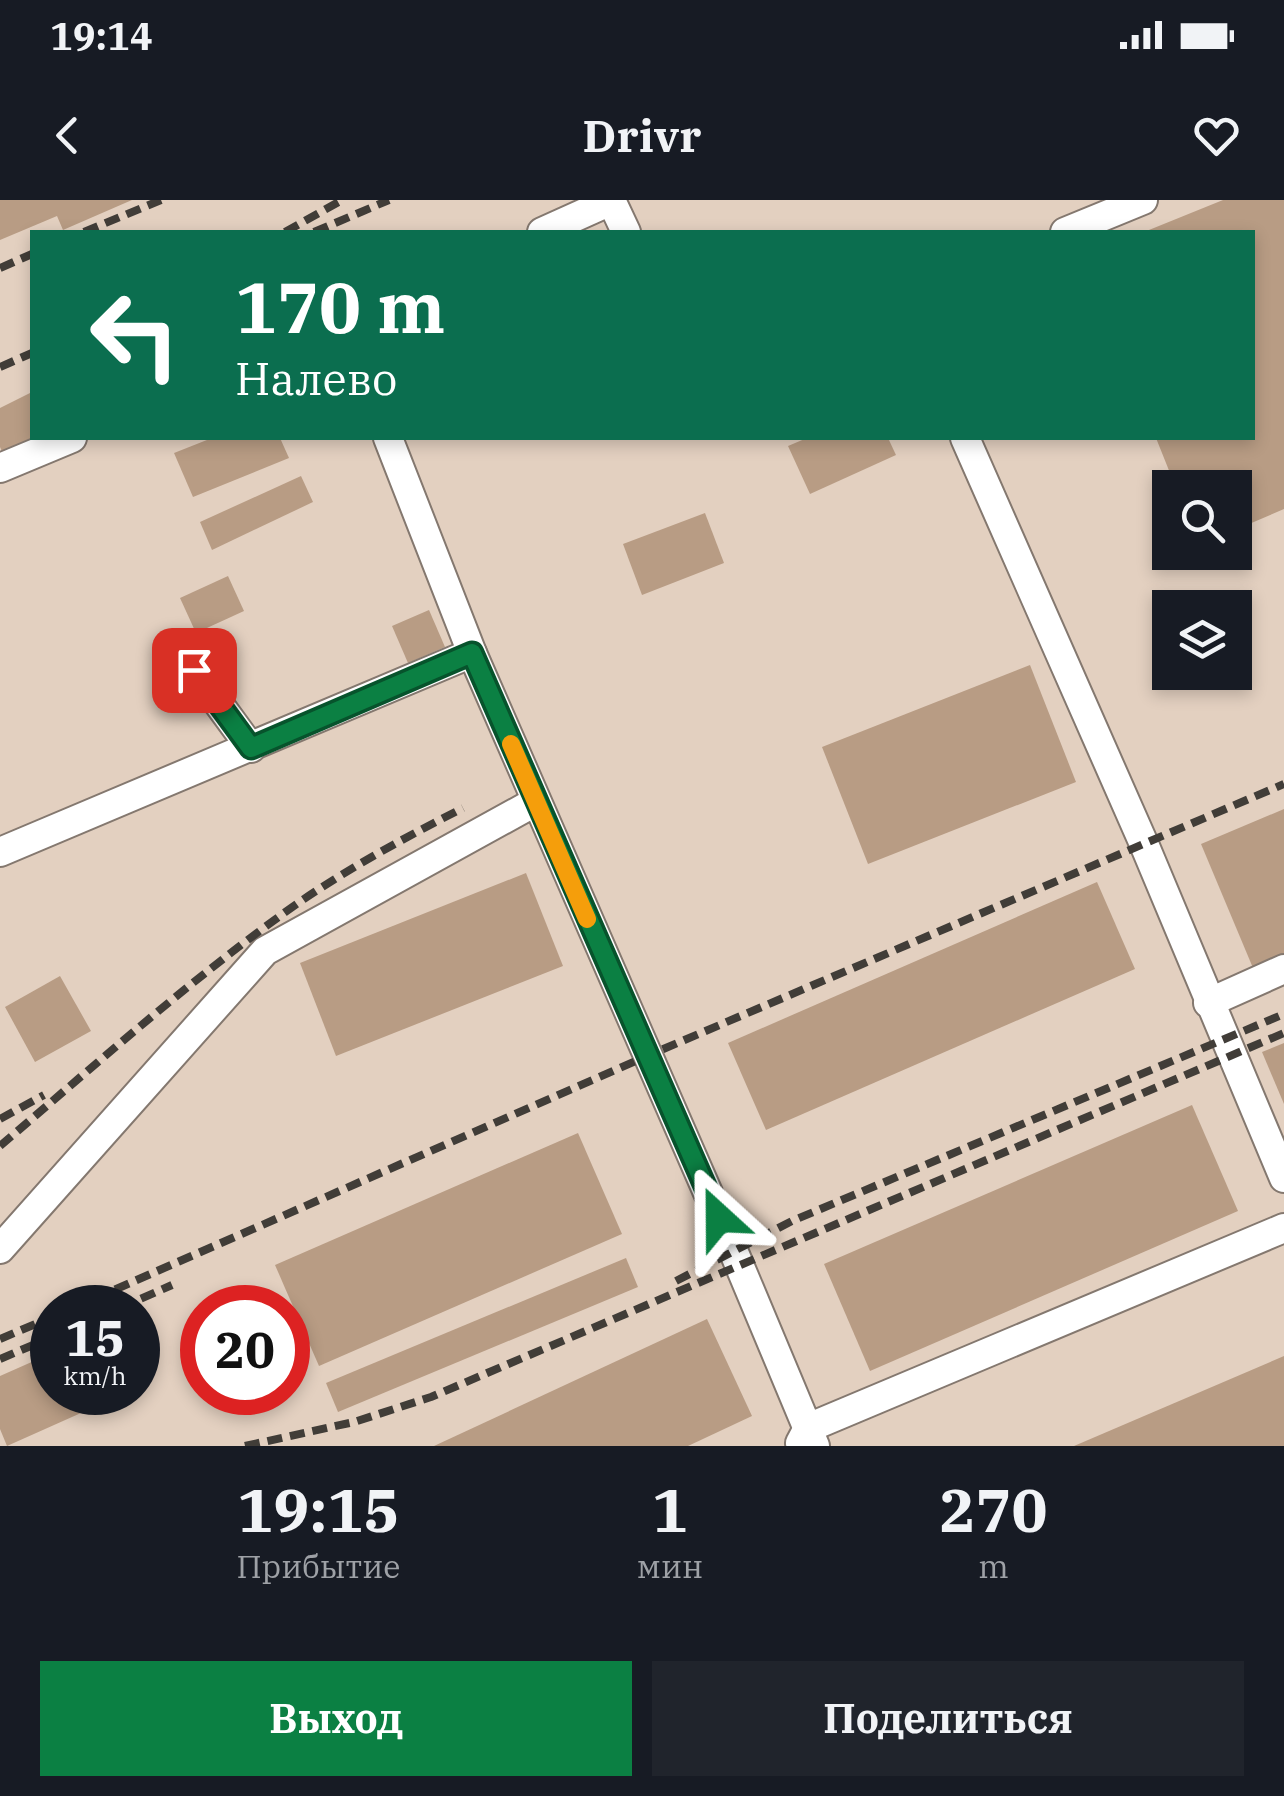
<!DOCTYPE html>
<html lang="ru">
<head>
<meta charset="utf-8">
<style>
	:root { --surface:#171b24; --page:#20242c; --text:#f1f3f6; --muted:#9ea1a6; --accent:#0b8043 }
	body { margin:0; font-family:"IBM Plex Serif",serif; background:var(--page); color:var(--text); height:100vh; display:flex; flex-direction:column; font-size:38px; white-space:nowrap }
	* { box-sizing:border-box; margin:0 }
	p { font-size:32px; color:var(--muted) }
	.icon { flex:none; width:55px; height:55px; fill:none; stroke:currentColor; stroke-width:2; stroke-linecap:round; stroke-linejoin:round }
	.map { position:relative; height:1246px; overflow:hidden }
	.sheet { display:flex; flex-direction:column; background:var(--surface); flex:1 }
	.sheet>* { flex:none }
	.hud { position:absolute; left:30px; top:30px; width:1225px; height:210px; border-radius:0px; box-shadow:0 5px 15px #0003; background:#0b6e4f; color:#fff; overflow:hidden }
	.buttons { position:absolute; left:1152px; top:270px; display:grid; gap:20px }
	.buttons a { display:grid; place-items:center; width:100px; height:100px; border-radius:0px; background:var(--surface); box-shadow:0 5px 15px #0003; font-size:50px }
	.speed { position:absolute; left:30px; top:1085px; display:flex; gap:20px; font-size:50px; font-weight:700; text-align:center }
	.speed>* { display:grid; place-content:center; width:130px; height:130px; border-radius:50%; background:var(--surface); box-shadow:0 5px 15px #0003; line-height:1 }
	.speed small { font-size:25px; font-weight:400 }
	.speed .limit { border:15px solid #d22; background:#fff; color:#111 }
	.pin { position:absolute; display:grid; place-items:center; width:85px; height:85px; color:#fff; margin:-42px; border-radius:20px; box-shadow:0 5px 15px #0006 }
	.me { position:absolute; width:110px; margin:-55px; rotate:336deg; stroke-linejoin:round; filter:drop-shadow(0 0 8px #0008) }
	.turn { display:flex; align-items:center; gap:35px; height:210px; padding:0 40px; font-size:45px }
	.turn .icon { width:130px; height:130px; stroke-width:2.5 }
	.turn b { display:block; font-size:70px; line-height:85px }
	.eta { display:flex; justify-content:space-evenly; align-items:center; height:170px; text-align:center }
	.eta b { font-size:60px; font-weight:700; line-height:70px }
	.action { display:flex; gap:20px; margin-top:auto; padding:20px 40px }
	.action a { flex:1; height:115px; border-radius:0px; background:var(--accent); color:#fff; font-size:40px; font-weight:700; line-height:115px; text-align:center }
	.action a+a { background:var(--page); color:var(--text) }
	.status { display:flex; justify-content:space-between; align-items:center; height:70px; padding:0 50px; background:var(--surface); direction:ltr }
	.status svg { height:28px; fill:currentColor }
	header { display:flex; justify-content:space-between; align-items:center; height:130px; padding:0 40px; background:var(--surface); font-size:45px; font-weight:700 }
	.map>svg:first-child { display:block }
	.built { fill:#e3d0c0; fill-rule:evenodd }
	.building { fill:#b89c84 }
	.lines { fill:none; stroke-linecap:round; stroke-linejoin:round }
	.minor-casing { stroke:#84786f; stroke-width:32 }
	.minor { stroke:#fff; stroke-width:28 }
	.rail { stroke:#413d38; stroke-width:8; stroke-dasharray:15 8; stroke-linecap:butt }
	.route-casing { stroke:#07532c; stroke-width:25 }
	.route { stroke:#0b8043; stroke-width:18 }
	.slow { stroke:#f59e0b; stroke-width:18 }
</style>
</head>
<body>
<div class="status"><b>19:14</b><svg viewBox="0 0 49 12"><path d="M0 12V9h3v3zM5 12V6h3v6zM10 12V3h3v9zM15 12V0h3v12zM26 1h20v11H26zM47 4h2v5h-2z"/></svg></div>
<header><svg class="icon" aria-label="back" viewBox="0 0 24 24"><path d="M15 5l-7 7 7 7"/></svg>Drivr<svg class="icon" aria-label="heart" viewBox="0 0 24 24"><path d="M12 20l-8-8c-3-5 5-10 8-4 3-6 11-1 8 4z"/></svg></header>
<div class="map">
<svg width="1284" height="1246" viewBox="0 0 1284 1246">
	<rect width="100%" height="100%" fill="#eaddd3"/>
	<path class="built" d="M0,0H1284V1246H0ZM32,32H1252V238H32ZM1170,288H1235V352H1170ZM1170,408H1235V472H1170ZM52,1108H138V1192H52ZM202,1108H288V1192H202Z"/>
	<g class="building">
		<path d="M0,0H132L63,30L57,16L0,40Z"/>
		<path d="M1223,0H1284V309L1235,330V288H1176L1156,238H1252V32H1144Z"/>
		<path d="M32,192V238H61L7,263L0,247V208Z"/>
		<path d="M212,238H280L289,258L193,297L174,253Z"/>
		<path d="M807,238H888L896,255L810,294L788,246Z"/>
		<path d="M301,276L313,302L212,350L200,322Z"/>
		<path d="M705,313L724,363L642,395L623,344Z"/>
		<path d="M228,376L244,411L196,433L180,398Z"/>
		<path d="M429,410L445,447L408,463L392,426Z"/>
		<path d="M1030,465L1076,582L868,664L822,547Z"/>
		<path d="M1284,609V755L1253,768L1201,644Z"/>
		<path d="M526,673L563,766L336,856L300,763Z"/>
		<path d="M1097,682L1135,769L766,930L728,843Z"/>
		<path d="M60,776L91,831L35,862L5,807Z"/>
		<path d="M1284,843V904L1262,852Z"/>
		<path d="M1192,905L1238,1011L870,1171L824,1064Z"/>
		<path d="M578,933L622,1034L319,1166L275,1065Z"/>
		<path d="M626,1058L638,1087L338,1212L326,1183Z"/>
		<path d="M707,1119L752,1216L688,1246H434Z"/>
		<path d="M52,1153V1192H128L7,1246L0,1229V1176Z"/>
		<path d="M1284,1156V1246H1074Z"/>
	</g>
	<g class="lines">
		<g class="minor-casing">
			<g id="minor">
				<path d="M611,0L626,32"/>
				<path d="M542,32L611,1"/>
				<path d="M1065,32L1143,0"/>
				<path d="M388,238L472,453L733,1050L815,1246"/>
				<path d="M965,238L1144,644L1284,978"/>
				<path d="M0,268L72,238"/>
				<path d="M194,470L251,548"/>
				<path d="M0,652L472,453"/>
				<path d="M1208,803L1284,769"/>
				<path d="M0,1049L265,751L535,602"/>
				<path d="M800,1243L808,1228L1284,1028"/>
			</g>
		</g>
		<use href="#minor" class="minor"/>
		<g class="rail">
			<path d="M84,32L161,0"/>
			<path d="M285,32L342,0"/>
			<path d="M314,32L389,0"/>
			<path d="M0,68L32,54"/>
			<path d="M0,167L32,153"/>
			<path d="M0,919L44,895"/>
			<path d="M0,946C95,865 189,781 291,708C345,670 404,638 463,608"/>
			<path d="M676,1081L792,1021L1284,814"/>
			<path d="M73,1108L647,856L1284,584"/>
			<path d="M120,1108L172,1085"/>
			<path d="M0,1139L52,1117"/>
			<path d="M0,1159L52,1137"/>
			<path d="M245,1246L354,1222L431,1197L1284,833"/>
		</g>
	</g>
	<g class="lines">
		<g class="route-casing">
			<path id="route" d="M194,470L251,548L472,453L719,1018"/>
		</g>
		<use href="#route" class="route"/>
		<path class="slow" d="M511,544L587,719"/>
	</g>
</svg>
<div class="buttons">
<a><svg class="icon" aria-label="search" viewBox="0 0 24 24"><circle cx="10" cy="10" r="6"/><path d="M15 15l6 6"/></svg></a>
<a><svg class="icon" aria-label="layers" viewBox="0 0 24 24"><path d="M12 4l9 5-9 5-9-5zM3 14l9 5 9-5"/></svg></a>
</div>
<div class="speed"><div>15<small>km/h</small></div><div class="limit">20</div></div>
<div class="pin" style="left:194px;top:470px;background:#d93025"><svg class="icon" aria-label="arrive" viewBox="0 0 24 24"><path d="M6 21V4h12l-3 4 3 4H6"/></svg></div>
<svg class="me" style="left:719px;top:1018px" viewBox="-20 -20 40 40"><path d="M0-17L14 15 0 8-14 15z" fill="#0b8043" stroke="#fff" stroke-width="4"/></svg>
<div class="hud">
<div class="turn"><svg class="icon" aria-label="left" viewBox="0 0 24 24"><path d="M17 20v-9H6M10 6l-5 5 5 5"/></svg><div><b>170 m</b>Налево</div></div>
</div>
</div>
<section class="sheet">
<div class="eta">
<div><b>19:15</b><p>Прибытие</p></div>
<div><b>1</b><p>мин</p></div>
<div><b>270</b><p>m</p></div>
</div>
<div class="action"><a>Выход</a><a>Поделиться</a></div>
</section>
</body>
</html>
